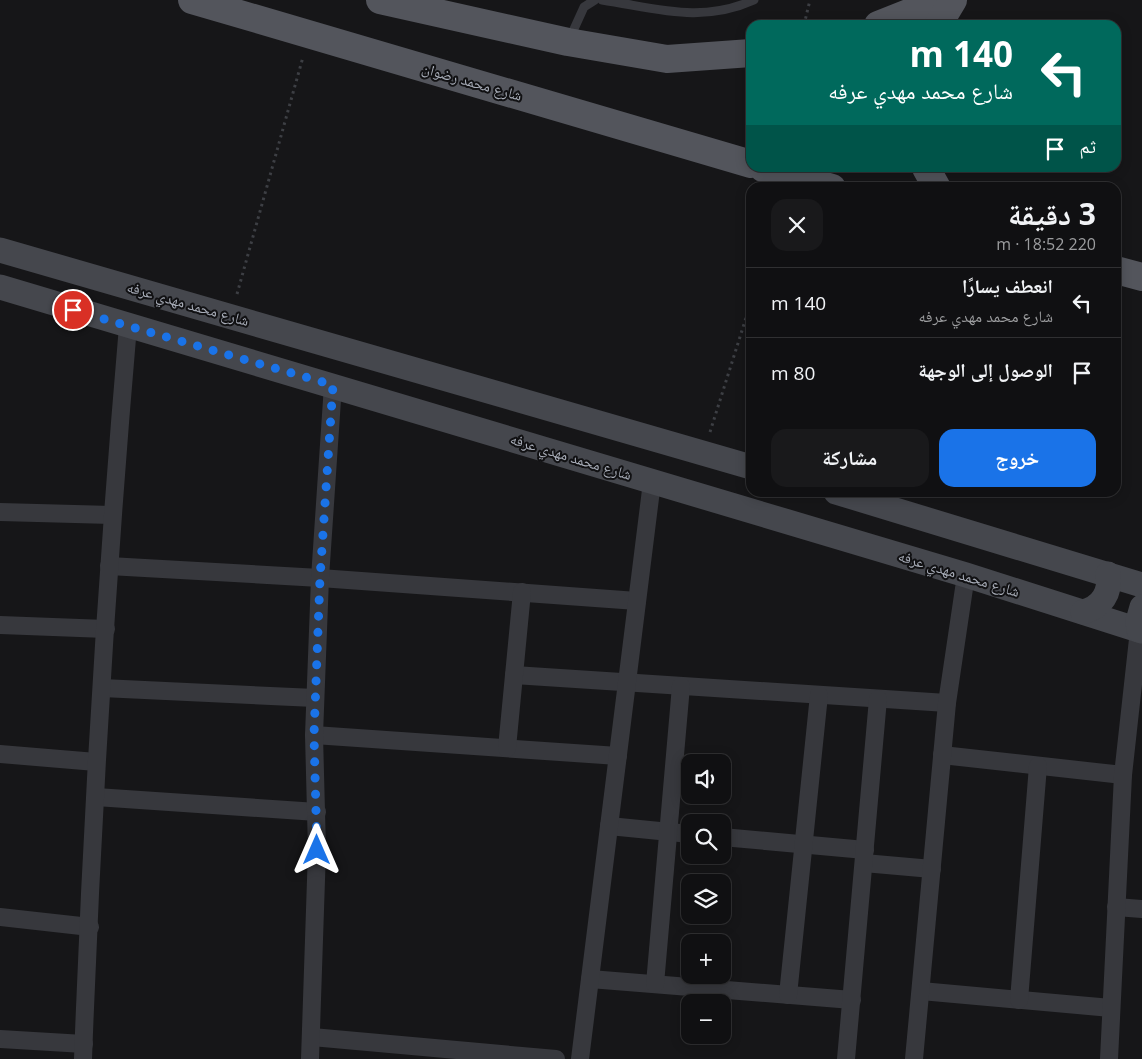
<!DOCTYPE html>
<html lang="ar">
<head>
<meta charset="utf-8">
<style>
	:root { --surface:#101012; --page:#19191b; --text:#f1f3f6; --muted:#9c9d9f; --line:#303032; --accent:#1a73e8 }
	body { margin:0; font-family:"Open Sans","Noto Naskh Arabic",sans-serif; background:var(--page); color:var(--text); direction:rtl; height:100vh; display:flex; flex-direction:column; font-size:19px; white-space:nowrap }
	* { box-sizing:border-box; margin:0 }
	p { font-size:16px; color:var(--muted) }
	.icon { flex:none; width:28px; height:28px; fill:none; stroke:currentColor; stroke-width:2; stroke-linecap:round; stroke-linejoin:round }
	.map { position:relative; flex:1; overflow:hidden; direction:ltr }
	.side { position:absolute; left:746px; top:182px; width:375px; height:315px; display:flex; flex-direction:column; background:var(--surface); border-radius:15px; box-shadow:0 2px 12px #0003,0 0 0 1px var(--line); direction:rtl }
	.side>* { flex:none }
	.hud { position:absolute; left:746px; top:20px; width:375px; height:152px; border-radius:15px; box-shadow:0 2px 12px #0003,0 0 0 1px var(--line); direction:rtl; background:#00695c; color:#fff; overflow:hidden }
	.buttons { position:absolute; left:681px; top:754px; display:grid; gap:10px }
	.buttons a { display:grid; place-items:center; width:50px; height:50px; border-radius:10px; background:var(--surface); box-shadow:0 2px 12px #0003,0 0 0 1px var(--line); font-size:25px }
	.pin { position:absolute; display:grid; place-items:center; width:42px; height:42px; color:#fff; margin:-21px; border:2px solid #fff; border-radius:50%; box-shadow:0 1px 5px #0007 }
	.me { position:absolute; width:55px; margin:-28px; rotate:0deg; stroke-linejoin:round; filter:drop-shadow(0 0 4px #0008) }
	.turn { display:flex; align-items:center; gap:18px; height:105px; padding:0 25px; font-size:22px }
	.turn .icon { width:65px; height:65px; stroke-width:2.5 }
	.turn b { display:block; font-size:35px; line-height:42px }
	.then { display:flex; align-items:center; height:48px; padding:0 25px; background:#0003; gap:10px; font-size:19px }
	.round { display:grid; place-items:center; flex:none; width:52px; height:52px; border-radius:15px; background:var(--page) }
	.summary { display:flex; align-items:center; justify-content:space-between; height:85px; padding:0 25px }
	h1 { font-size:30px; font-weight:700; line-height:38px }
	.cta { display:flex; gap:10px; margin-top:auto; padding:10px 25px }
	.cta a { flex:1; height:58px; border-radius:15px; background:var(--accent); color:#fff; font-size:20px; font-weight:700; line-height:58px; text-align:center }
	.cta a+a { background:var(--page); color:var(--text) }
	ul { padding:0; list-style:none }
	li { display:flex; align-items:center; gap:15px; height:70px; padding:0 25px; border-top:1px solid var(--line) }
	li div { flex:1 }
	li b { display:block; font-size:19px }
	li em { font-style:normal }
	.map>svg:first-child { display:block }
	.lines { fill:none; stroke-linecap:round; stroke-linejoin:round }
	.path { stroke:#3d3f44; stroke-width:3; stroke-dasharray:2.5 4; stroke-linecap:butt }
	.lane { stroke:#37383d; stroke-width:9 }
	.street { stroke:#37383d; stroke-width:18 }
	.secondary { stroke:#45474d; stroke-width:25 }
	.primary { stroke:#53555c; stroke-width:28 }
	.route { stroke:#1a73e8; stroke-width:9; stroke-dasharray:0 16.2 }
	.labels { text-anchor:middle; stroke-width:4; stroke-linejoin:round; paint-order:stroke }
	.street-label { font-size:15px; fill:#a8adb8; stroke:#111113 }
</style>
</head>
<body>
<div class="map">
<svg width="1142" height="1059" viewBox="0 0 1142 1059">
	<rect width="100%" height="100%" fill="#161618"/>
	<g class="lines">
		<g class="path">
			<path d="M804,25L810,0"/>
			<path d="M237,294L303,57"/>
			<path d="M710,432L751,302"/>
		</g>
		<g class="lane">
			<path d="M602,0C656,8 701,24 754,0"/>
			<path d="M569,40L584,7L595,0"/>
		</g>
		<g class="street">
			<path d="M0,512L112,515"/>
			<path d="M109,566L320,578L637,601"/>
			<path d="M0,625L106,629"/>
			<path d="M514,675L947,703"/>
			<path d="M102,688L315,698"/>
			<path d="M314,735L618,756"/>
			<path d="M507,748L522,592"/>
			<path d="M0,754L96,762"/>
			<path d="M942,755L1123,775"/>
			<path d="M96,797L317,812"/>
			<path d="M609,826L690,834"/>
			<path d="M722,837L865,850"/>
			<path d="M864,863L932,869"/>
			<path d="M1116,907L1142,909"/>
			<path d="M0,917L90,927"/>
			<path d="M590,979L852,1000"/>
			<path d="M655,984L681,686"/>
			<path d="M921,991L1111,1008"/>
			<path d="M788,995L819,695"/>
			<path d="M1019,1000L1038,766"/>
			<path d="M312,1037L556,1059"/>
			<path d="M0,1039L84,1044"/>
			<path d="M83,1059C92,814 107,570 128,326"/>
			<path d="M310,1059L317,850L314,735L320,578L333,385"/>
			<path d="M580,1059L652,482"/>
			<path d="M846,1059L878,699"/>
			<path d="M914,1059L947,703L966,575"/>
			<path d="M1109,1059L1123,775L1139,630"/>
		</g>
		<g class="secondary">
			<path d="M0,250L751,467"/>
			<path d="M0,287L966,575L1142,631"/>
			<path d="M836,492L1142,585"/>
			<path d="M1083,612C1102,607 1111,593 1108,574"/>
			<path d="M1139,630L1138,621L1142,607"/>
		</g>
		<g class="primary">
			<path d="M192,0L751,164"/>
			<path d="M380,0L568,42L667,59L751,53"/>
			<path d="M878,25L941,0"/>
			<path d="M938,25L953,0"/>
			<path d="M763,168L832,188"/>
			<path d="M926,168L937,188"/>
			<path d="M1116,270L1142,277"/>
		</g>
	</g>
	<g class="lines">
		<path class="route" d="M73,310L333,385L320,578L314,735L317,850"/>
	</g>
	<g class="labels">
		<g class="street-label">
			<text transform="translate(472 82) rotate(16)" y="5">شارع محمد رضوان</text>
			<text transform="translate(188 304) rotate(16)" y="5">شارع محمد مهدي عرفه</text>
			<text transform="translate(571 457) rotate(17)" y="5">شارع محمد مهدي عرفه</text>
			<text transform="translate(959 574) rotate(17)" y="5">شارع محمد مهدي عرفه</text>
		</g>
	</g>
</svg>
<div class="buttons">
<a><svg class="icon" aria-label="sound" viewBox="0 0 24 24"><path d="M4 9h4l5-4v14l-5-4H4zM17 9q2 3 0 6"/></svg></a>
<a><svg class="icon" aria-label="search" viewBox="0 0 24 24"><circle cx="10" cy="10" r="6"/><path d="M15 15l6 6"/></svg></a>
<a><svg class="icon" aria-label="layers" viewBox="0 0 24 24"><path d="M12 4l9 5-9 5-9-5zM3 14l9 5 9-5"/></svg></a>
<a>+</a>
<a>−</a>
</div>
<div class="pin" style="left:73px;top:310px;background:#d93025"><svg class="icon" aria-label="arrive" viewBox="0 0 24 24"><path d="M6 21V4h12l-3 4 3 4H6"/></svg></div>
<svg class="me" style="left:317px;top:850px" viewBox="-20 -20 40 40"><path d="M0-17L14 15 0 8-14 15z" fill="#1a73e8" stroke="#fff" stroke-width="4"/></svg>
<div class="hud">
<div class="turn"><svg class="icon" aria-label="left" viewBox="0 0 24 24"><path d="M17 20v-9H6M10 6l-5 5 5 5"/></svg><div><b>140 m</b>شارع محمد مهدي عرفه</div></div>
<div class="then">ثم<svg class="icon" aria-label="arrive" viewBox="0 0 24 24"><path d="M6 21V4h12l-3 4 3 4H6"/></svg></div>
</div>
<section class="side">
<div class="summary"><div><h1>3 دقيقة</h1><p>220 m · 18:52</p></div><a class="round"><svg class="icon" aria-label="close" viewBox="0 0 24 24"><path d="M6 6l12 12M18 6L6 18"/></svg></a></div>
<ul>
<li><svg class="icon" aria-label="left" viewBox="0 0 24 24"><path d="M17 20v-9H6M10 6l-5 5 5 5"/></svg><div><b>انعطف يسارًا</b><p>شارع محمد مهدي عرفه</p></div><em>140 m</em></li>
<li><svg class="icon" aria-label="arrive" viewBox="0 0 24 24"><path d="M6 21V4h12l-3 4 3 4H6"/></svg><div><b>الوصول إلى الوجهة</b></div><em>80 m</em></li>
</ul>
<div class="cta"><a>خروج</a><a>مشاركة</a></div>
</section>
</div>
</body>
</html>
